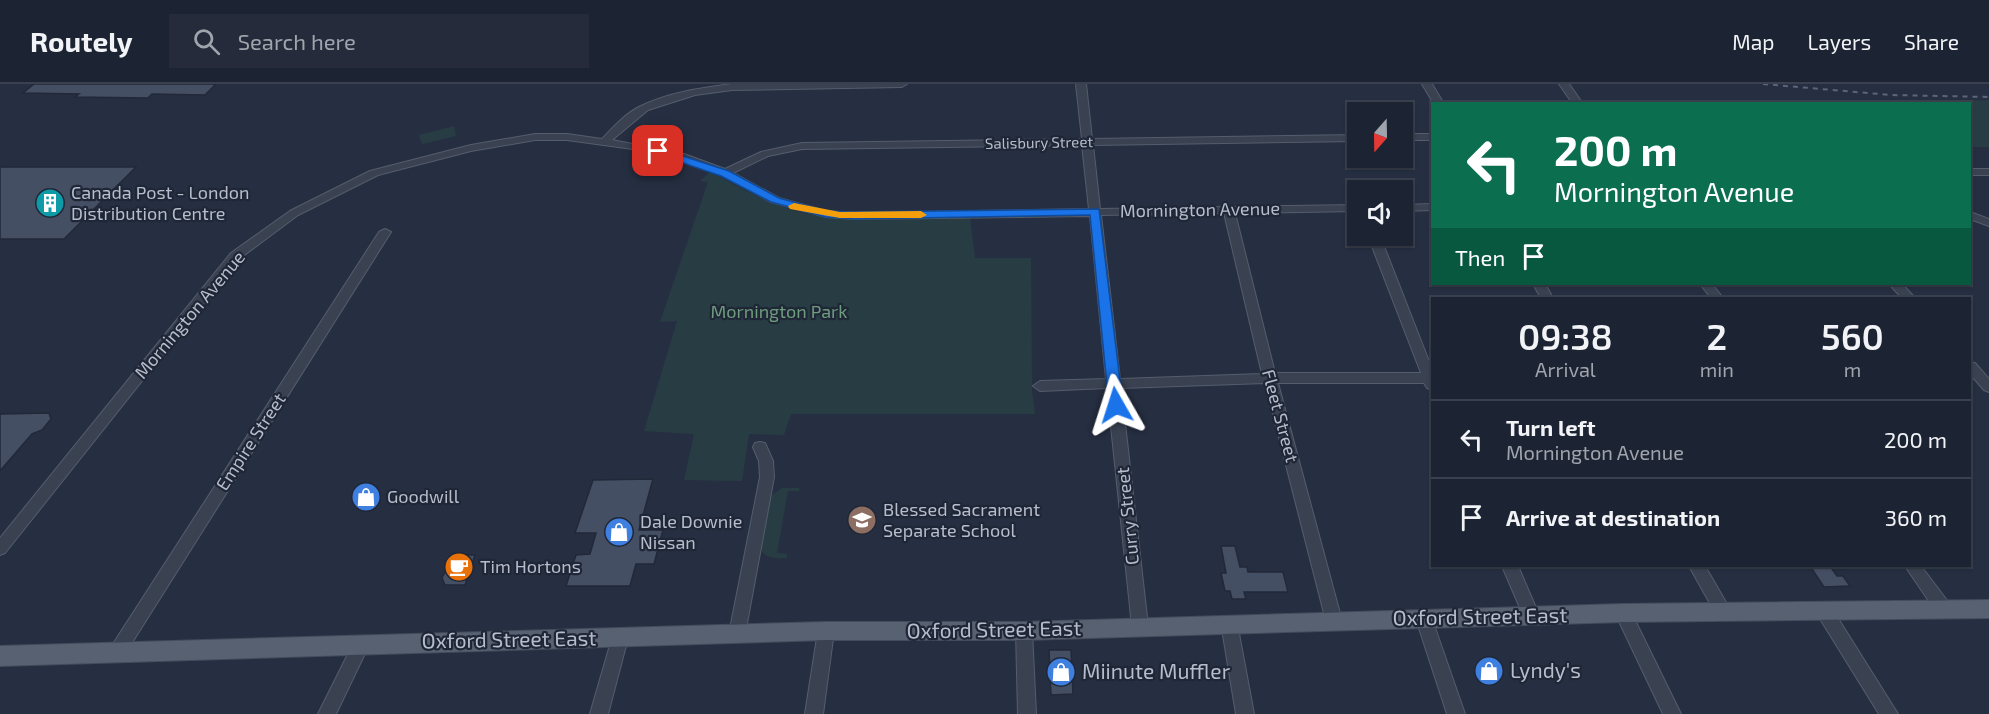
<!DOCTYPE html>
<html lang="en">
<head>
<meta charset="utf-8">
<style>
	:root { --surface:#1c2332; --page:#252b3a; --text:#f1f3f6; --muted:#a0a4ac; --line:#3a404d }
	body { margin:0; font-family:"Exo 2",sans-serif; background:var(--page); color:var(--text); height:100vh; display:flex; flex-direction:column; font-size:22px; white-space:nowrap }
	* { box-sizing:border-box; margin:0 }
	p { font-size:20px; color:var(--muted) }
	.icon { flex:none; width:33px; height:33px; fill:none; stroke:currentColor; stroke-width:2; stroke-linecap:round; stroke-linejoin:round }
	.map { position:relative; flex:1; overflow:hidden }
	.drawer { position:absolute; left:1431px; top:213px; width:540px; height:270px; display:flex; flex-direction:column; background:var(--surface); border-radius:0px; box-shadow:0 2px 4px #0004,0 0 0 2px var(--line) }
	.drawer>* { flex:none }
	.hud { position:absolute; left:1431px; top:18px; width:540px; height:183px; border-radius:0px; box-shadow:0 2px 4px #0004,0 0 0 2px var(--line); background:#0b6e4f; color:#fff; overflow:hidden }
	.needle { width:39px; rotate:200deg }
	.fabs { position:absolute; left:1347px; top:18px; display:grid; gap:12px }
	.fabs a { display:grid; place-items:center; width:66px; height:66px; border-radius:0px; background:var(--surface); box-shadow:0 2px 4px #0004,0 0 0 2px var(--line); font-size:30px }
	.pin { position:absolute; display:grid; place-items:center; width:51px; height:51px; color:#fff; margin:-26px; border-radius:12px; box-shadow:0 3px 9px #0006 }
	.me { position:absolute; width:66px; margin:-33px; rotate:354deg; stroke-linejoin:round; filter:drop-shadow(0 0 4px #0008) }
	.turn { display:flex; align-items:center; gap:21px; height:126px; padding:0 24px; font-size:27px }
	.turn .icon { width:78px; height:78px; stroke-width:2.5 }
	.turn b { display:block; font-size:42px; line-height:51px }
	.then { display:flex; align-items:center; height:57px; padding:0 24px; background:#0003; gap:12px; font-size:22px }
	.eta { display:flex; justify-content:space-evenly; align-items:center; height:102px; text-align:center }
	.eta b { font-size:36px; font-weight:600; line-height:42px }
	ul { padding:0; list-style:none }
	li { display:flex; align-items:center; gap:18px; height:78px; padding:0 24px; border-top:2px solid var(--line) }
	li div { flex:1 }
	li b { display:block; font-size:22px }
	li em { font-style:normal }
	header { display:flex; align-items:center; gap:36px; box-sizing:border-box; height:84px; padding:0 30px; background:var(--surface); border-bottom:2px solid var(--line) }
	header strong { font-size:28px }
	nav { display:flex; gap:33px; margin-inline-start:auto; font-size:21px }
	.search { width:420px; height:54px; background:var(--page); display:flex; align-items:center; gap:15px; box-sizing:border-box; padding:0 21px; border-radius:0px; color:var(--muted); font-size:22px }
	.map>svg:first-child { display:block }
	.green { fill:#283d43 }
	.building { fill:#454f64; stroke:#212939; stroke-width:1.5 }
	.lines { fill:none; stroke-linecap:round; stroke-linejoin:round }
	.minor-casing { stroke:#555d6c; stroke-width:2 }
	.major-casing { stroke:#444b5b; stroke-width:2 }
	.minor { fill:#3a4252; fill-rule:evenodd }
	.major { fill:#586172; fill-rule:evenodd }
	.rail { stroke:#5c6579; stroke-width:2; stroke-dasharray:5 5; stroke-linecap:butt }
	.route { fill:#1a73e8; stroke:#114b97; stroke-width:1.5 }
	.slow { fill:#f59e0b }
	.labels { text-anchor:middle; stroke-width:4.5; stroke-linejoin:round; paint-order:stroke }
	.far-street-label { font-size:15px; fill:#b7bdcc; stroke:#1f2737 }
	.poi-label { font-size:18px; fill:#b7bdcc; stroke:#1f2737; text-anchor:start }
	.street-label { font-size:18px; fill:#b7bdcc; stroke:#1f2737 }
	.park-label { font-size:18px; fill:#6e9d7d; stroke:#1f2737 }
	.near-street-label { font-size:21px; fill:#b7bdcc; stroke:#1f2737 }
	.near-poi-label { font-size:21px; fill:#b7bdcc; stroke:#1f2737; text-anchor:start }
</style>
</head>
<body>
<header>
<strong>Routely</strong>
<div class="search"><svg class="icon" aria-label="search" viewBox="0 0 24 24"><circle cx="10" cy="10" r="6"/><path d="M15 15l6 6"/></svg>Search here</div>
<nav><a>Map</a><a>Layers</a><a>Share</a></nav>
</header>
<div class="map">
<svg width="1989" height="630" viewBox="0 0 1989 630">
	<rect width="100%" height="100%" fill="#262f42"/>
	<g class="green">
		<path d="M1989,16V63H1970V20L1897,19Z"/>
		<path d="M454,42L456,52L422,60L419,51Z"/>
		<path d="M710,88C736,101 762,117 790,125C847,143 911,134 970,133L975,174H1031L1032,308L1035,330H791L784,351L749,350L742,397L684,396L694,350L644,347L677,237L660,238L708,98L700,97Z"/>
		<path d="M782,404H799V407H788L777,469L787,470V474C775,474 766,476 760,464L769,413Z"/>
	</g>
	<g class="building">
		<path d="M34,0H216L205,11L152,10L148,14L75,13L79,10L23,9Z"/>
		<path d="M0,83H136L64,155H0Z"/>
		<path d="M49,329L51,335L42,346L32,350L0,387V330Z"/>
		<path d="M653,395L639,446H663L654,480H636L630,502H566L576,471L590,470L596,449H575L593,396Z"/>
		<path d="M1221,462H1235L1240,483H1247L1248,488H1283L1288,508H1244L1246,515H1232L1230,507H1225L1221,489H1226Z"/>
		<path d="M453,471H475L465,501H445L442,494Z"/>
		<path d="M1810,482H1830L1837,492H1843L1850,502L1824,503Z"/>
		<path d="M1049,566H1071L1073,610L1051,611Z"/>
	</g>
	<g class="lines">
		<g class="minor-casing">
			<g id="minor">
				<path d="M732,0H907L902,3L732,6L695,11L648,26L612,56L684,70L725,85L761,68L802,59L1082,55L1076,0H1086L1092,55L1358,51V57L1093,61L1100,125L1358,121V127L1235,129L1275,289H1421L1368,152H1380L1432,285V306L1427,304L1424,299H1278L1342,537L1340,542L1334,544L1328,542L1326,537L1265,299L1121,304L1148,542L1146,547L1140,549L1134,547L1132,542L1107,304L1040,307L1033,302L1040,297L1106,295L1090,132L854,135L826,133L771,118L721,91L677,75L633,65L567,56H535L471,67L378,91L298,131L239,175L5,469L0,471V454L231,169L290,127L370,87L471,61L535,50H567L602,55C613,43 626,29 641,22C669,8 702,4 732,0ZM1082,61L1089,125L854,129L826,127L779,114L733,89L768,72L802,65ZM1224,129L1262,290L1120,295L1101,131Z"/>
				<path d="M1422,0H1432L1444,20H1434Z"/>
				<path d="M1559,0H1569L1583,20H1573Z"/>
				<rect x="1402" y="50" width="30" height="6"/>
				<rect x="1970" y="85" width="19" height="6"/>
				<path d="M1432,120V126L1402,127V121Z"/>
				<path d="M1970,128L1989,135V142L1970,135Z"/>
				<path d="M385,145L391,148L123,573L117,575L111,573L109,568L111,563L379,148Z"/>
				<path d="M1533,200H1545L1553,214H1541Z"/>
				<path d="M1700,200H1712L1723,214H1711Z"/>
				<path d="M1889,200H1902L1915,214H1902Z"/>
				<path d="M1970,278L1975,279L1989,295V308L1984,306L1970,290Z"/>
				<path d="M760,358L765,359L773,377L774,393L745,550L743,555L737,557L731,555L729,550L760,393L759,377L753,363L755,359Z"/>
				<path d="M1502,482H1518L1540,533L1538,538L1532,540L1526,538Z"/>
				<path d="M1689,482H1705L1731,527L1729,532L1723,534L1717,532Z"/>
				<path d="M1905,482H1921L1949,519L1951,524L1949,529L1943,531L1937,529Z"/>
				<path d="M1823,518L1829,520L1898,630H1879L1817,530L1815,525L1817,520Z"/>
				<path d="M1623,522L1629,524L1681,630H1663L1615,529L1617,524Z"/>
				<path d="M1424,528L1430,530L1432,535L1465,630H1447L1416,535L1418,530Z"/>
				<path d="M1229,532L1235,534L1237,539L1254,630H1236L1221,539L1223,534Z"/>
				<path d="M826,540L832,542L834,547L823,630H805L818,547L820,542Z"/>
				<path d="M1024,540L1030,542L1032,547L1036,630H1018L1016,547L1018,542Z"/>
				<path d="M620,547L626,549L628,554L608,630H590L612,554L614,549Z"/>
				<path d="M362,552L368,554L370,559L336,630H318L356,554Z"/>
			</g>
		</g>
		<g class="major-casing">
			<path id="major" d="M1989,516V534L1623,538L1024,556H826L0,582V562L826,538H1024L1623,520Z"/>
		</g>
		<use href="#minor" class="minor"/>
		<use href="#major" class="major"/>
		<path class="rail" d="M1763,0L1891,11L1989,13"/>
	</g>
	<path class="route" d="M658,64L729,87L779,114L826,127L854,128L1099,125L1123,321L1116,326L1109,321L1090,131L854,135L826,133L771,118L721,92L654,69L653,67Z"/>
	<path class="slow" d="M794,119L840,128L921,127L927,131L921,134H840L790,125L788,122Z"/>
	<defs>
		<g id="building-disc" transform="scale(1.5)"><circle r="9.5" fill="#0f9aa8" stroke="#1f2737"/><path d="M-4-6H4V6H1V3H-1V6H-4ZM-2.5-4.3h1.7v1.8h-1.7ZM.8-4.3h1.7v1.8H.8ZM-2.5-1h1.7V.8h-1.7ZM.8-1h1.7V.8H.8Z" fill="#fff"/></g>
		<g id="shop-disc" transform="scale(1.5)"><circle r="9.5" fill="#3f7fe0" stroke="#1f2737"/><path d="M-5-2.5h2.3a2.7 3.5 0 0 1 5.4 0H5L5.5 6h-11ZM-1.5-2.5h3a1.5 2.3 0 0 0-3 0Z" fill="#fff"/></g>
		<g id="school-disc" transform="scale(1.5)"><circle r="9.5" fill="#8d6e63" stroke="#1f2737"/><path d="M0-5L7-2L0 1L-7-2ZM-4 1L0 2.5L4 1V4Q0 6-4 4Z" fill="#fff"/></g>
		<g id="cafe-disc" transform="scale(1.5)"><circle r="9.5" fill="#e8710a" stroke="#1f2737"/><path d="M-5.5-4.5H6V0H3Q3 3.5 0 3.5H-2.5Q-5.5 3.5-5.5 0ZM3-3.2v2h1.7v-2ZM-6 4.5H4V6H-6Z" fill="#fff"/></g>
	</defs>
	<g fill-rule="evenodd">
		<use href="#building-disc" x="50" y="119"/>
		<use href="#shop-disc" x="366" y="413"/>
		<use href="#school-disc" x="862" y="436"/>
		<use href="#shop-disc" x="619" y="448"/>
		<use href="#cafe-disc" x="459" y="483"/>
		<use href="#shop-disc" x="1489" y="587"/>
		<use href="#shop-disc" x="1061" y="588"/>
	</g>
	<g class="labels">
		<g class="far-street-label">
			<text transform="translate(1039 59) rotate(-1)" y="5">Salisbury Street</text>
		</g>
		<g class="poi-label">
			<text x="71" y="115">Canada Post - London<tspan x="71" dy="21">Distribution Centre</tspan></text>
			<text x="387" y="419">Goodwill</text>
			<text x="883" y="432">Blessed Sacrament<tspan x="883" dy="21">Separate School</tspan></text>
			<text x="640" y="444">Dale Downie<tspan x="640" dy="21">Nissan</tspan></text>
			<text x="480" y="489">Tim Hortons</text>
		</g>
		<g class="street-label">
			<text transform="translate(1200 126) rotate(-1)" y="6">Mornington Avenue</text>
			<text transform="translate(190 231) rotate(-50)" y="6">Mornington Avenue</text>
			<text transform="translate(1280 332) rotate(75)" y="6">Fleet Street</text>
			<text transform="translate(251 358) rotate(-57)" y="6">Empire Street</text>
			<text transform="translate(1128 432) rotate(-96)" y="6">Curry Street</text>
		</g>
		<g class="park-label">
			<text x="779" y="234">Mornington Park</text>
		</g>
		<g class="near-street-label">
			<text transform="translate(1480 533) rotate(-1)" y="7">Oxford Street East</text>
			<text transform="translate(994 546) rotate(-1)" y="7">Oxford Street East</text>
			<text transform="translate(509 556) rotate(-1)" y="7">Oxford Street East</text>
		</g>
		<g class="near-poi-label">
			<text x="1510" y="594">Lyndy's</text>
			<text x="1082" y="595">Miinute Muffler</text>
		</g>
	</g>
</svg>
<div class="fabs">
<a><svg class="needle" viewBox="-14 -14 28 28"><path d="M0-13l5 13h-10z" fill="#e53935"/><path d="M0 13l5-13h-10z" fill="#a0a4ac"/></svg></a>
<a><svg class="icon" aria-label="sound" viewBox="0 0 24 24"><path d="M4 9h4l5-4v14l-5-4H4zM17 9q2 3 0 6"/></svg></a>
</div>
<div class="pin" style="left:658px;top:67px;background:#d93025"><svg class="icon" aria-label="arrive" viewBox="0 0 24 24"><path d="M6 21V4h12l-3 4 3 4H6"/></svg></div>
<svg class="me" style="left:1116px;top:321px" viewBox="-20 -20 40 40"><path d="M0-17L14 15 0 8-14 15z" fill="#1a73e8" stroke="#fff" stroke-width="4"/></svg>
<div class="hud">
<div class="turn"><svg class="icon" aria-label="left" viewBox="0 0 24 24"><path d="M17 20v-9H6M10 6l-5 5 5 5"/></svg><div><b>200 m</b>Mornington Avenue</div></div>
<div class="then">Then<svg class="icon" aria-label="arrive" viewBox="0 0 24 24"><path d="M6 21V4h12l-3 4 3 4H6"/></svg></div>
</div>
<section class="drawer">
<div class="eta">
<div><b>09:38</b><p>Arrival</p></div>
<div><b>2</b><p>min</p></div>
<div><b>560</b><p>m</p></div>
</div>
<ul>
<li><svg class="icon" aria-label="left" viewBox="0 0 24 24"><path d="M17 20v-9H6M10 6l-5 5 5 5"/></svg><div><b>Turn left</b><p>Mornington Avenue</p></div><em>200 m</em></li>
<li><svg class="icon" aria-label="arrive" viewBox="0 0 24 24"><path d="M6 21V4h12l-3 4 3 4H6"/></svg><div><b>Arrive at destination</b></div><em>360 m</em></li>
</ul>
</section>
</div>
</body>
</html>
